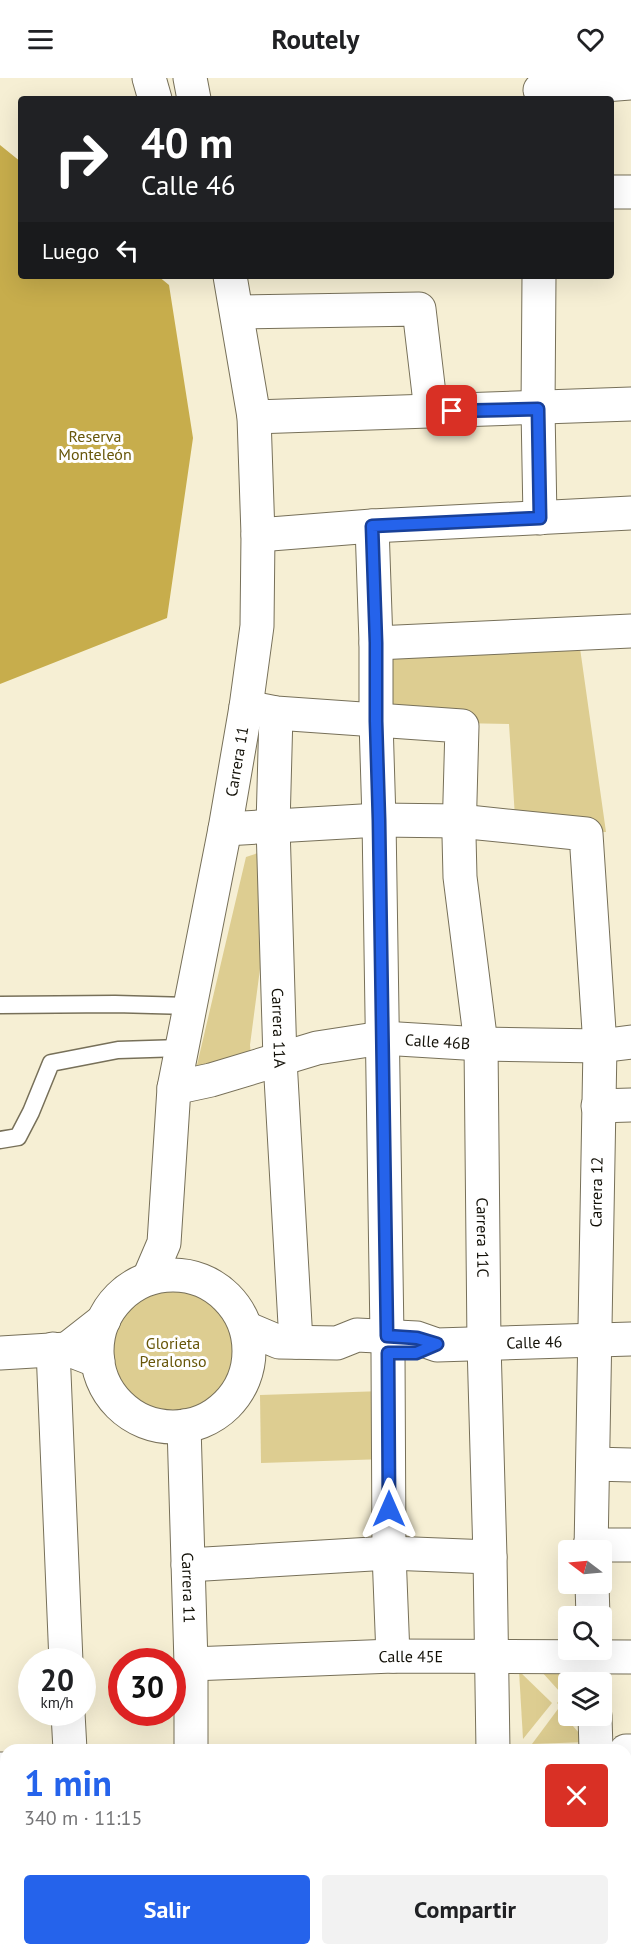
<!DOCTYPE html>
<html lang="es">
<head>
<meta charset="utf-8">
<style>
	:root { --surface:#fff; --page:#f2f2f2; --text:#202124; --muted:#757577; --accent:#2563eb }
	body { margin:0; font-family:"PT Sans",sans-serif; background:var(--page); color:var(--text); height:100vh; display:flex; flex-direction:column; font-size:22px; white-space:nowrap }
	* { box-sizing:border-box; margin:0 }
	p { font-size:20px; color:var(--muted) }
	.icon { flex:none; width:33px; height:33px; fill:none; stroke:currentColor; stroke-width:2; stroke-linecap:round; stroke-linejoin:round }
	.map { position:relative; flex:1; overflow:hidden }
	.drawer { position:absolute; left:0px; top:1666px; width:632px; height:212px; display:flex; flex-direction:column; background:var(--surface); border-radius:18px 18px 0 0; box-shadow:0 6px 24px #0002 }
	.drawer>* { flex:none }
	.hud { position:absolute; left:18px; top:18px; width:596px; height:183px; border-radius:6px; box-shadow:0 6px 24px #0002; background:#202124; color:#fff; overflow:hidden }
	.needle { width:39px; rotate:286deg }
	.fabs { position:absolute; left:558px; top:1462px; display:grid; gap:12px }
	.fabs a { display:grid; place-items:center; width:54px; height:54px; border-radius:6px; background:var(--surface); box-shadow:0 6px 24px #0002; font-size:30px }
	.speed { position:absolute; left:18px; top:1570px; display:flex; gap:12px; font-size:30px; font-weight:700; text-align:center }
	.speed>* { display:grid; place-content:center; width:78px; height:78px; border-radius:50%; background:var(--surface); box-shadow:0 6px 24px #0002; line-height:1 }
	.speed small { font-size:15px; font-weight:400 }
	.speed .limit { border:9px solid #d22; background:#fff; color:#111 }
	.pin { position:absolute; display:grid; place-items:center; width:51px; height:51px; color:#fff; margin:-26px; border-radius:12px; box-shadow:0 3px 9px #0006 }
	.me { position:absolute; width:66px; margin:-33px; rotate:0deg; stroke-linejoin:round; filter:drop-shadow(0 0 4px #0008) }
	.turn { display:flex; align-items:center; gap:21px; height:126px; padding:0 24px; font-size:27px }
	.turn .icon { width:78px; height:78px; stroke-width:2.5 }
	.turn b { display:block; font-size:42px; line-height:51px }
	.then { display:flex; align-items:center; height:57px; padding:0 24px; background:#0003; gap:12px; font-size:22px }
	.round { display:grid; place-items:center; flex:none; width:63px; height:63px; border-radius:6px; background:var(--page) }
	.summary { display:flex; align-items:center; justify-content:space-between; height:102px; padding:0 24px }
	h1 { font-size:36px; font-weight:800; line-height:45px; color:var(--accent) }
	.primary-button { display:flex; gap:12px; margin-top:auto; padding:12px 24px }
	.primary-button a { flex:1; height:69px; border-radius:6px; background:var(--accent); color:#fff; font-size:24px; font-weight:800; line-height:69px; text-align:center }
	.primary-button a+a { background:var(--page); color:var(--text) }
	header { display:flex; justify-content:space-between; align-items:center; height:78px; padding:0 24px; background:var(--surface); font-size:27px; font-weight:800 }
	.map>svg:first-child { display:block }
	.green { fill:#ddcd91 }
	.forest { fill:#c7ad4c }
	.lines { fill:none; stroke-linecap:round; stroke-linejoin:round }
	.service-casing { stroke:#777059; stroke-width:19 }
	.pedestrian-casing { stroke:#777059; stroke-width:26 }
	.minor-casing { stroke:#777059; stroke-width:35 }
	.tertiary-casing { stroke:#777059; stroke-width:35 }
	.service { stroke:#fff; stroke-width:16 }
	.pedestrian { stroke:#fff; stroke-width:24 }
	.minor { stroke:#fff; stroke-width:33 }
	.tertiary { stroke:#fff; stroke-width:33 }
	.route-casing { stroke:#184099; stroke-width:15 }
	.route { stroke:#2563eb; stroke-width:10 }
	.labels { text-anchor:middle; stroke-width:6; stroke-linejoin:round; paint-order:stroke }
	.park-label { font-size:16px; fill:#675609; stroke:#fff }
	.street-label { font-size:16px; fill:#121007; stroke:#fff }
</style>
</head>
<body>
<header><svg class="icon" aria-label="menu" viewBox="0 0 24 24"><path d="M4 6h16M4 12h16M4 18h16"/></svg>Routely<svg class="icon" aria-label="heart" viewBox="0 0 24 24"><path d="M12 20l-8-8c-3-5 5-10 8-4 3-6 11-1 8 4z"/></svg></header>
<div class="map">
<svg width="631" height="1877" viewBox="0 0 631 1877">
	<rect width="100%" height="100%" fill="#f6efd4"/>
	<g class="green">
		<path d="M579,563L606,754L516,755L509,646L406,644L383,629L388,569Z"/>
		<path d="M276,769L250,967L252,988L196,991L246,779Z"/>
		<circle cx="173" cy="1274" r="68"/>
		<path d="M384,1313L386,1381L261,1385L260,1317Z"/>
		<path d="M588,1582L560,1614L532,1583Z"/>
		<path d="M519,1593L552,1625L523,1661Z"/>
		<path d="M568,1612V1637L557,1625Z"/>
		<path d="M558,1631L587,1664L532,1666Z"/>
	</g>
	<path class="forest" d="M0,67L21,84V198H158L169,207L193,360L167,540L0,606Z"/>
	<g class="lines">
		<g class="service-casing">
			<g id="service">
				<path d="M0,927L115,926L189,928"/>
				<path d="M0,1062L18,1059L31,1034L51,985L118,972L181,970"/>
			</g>
		</g>
		<g class="pedestrian-casing">
			<g id="pedestrian">
				<path d="M401,1872V1877"/>
				<path d="M294,1877V1872"/>
			</g>
		</g>
		<g class="minor-casing">
			<g id="minor">
				<path d="M540,12L631,5"/>
				<path d="M610,114H631"/>
				<path d="M539,198L538,331L540,440"/>
				<path d="M237,234L419,231L431,333"/>
				<path d="M254,339L631,326"/>
				<path d="M372,448L376,565V643L379,742L387,1258"/>
				<path d="M258,457L372,448L631,435"/>
				<path d="M376,565L631,553"/>
				<path id="s1" d="M246,629L276,635L462,648L459,758L460,799L481,966L484,1266L490,1479L493,1672"/>
				<path id="s2" d="M276,635L273,748L280,982L296,1264"/>
				<path d="M225,751L379,742L459,743L586,756L600,968L591,1473"/>
				<path id="s3" d="M174,1010L211,1002L317,970L382,960L481,966L600,968L631,964"/>
				<path d="M598,1028L631,1027"/>
				<path d="M53,1271L66,1584"/>
				<path d="M67,1271L104,1242"/>
				<path d="M0,1275L67,1271L98,1283"/>
				<path d="M388,1275L389,1475L393,1578"/>
				<path id="s4" d="M184,1348L191,1586V1672"/>
				<path d="M593,1386L631,1387"/>
				<path d="M590,1467H631"/>
				<path d="M188,1487L389,1475L490,1479"/>
				<path d="M592,1506L593,1539"/>
				<path id="s5" d="M191,1586L393,1578L631,1579"/>
				<path d="M68,1635L70,1672"/>
				<path d="M595,1638L596,1672"/>
				<path d="M626,1673H631"/>
				<path d="M0,1691H6"/>
				<path d="M78,1872V1877"/>
				<path d="M192,1872V1877"/>
				<path d="M502,1872L503,1877"/>
				<path d="M602,1877L631,1876"/>
			</g>
		</g>
		<g class="tertiary-casing">
			<g id="tertiary">
				<path d="M149,0L155,21"/>
				<path d="M190,0L194,21"/>
				<circle cx="173" cy="1273" r="76"/>
				<path id="s6" d="M149,1200L164,1165L174,1010L225,751L246,629L257,548L258,457L254,339L230,198"/>
				<path id="s7" d="M246,1250L279,1264L337,1265L357,1257L417,1260L437,1267L631,1261"/>
			</g>
		</g>
		<use href="#service" class="service"/>
		<use href="#pedestrian" class="pedestrian"/>
		<use href="#minor" class="minor"/>
		<use href="#tertiary" class="tertiary"/>
	</g>
	<g class="lines">
		<g class="route-casing">
			<path id="route" d="M389,1431L388,1275H416L437,1266L417,1260L387,1258L379,742L376,643V565L372,448L540,440L538,331L452,333"/>
		</g>
		<use href="#route" class="route"/>
	</g>
	<g class="labels">
		<g class="park-label">
			<text x="95" y="364">Reserva<tspan x="95" dy="18">Monteleón</tspan></text>
			<text x="173" y="1271">Glorieta<tspan x="173" dy="18">Peralonso</tspan></text>
		</g>
		<g class="street-label">
			<text dy="6" stroke="none"><textPath href="#s6" startOffset="526">Carrera 11</textPath></text>
			<text dy="6" stroke="none"><textPath href="#s2" startOffset="315">Carrera 11A</textPath></text>
			<text dy="6" stroke="none"><textPath href="#s3" startOffset="270">Calle 46B</textPath></text>
			<text transform="translate(596 1114) rotate(-89)" y="6">Carrera 12</text>
			<text dy="6" stroke="none"><textPath href="#s1" startOffset="730">Carrera 11C</textPath></text>
			<text dy="6" stroke="none"><textPath href="#s7" startOffset="294">Calle 46</textPath></text>
			<text dy="6" stroke="none"><textPath href="#s4" startOffset="162">Carrera 11</textPath></text>
			<text dy="6" stroke="none"><textPath href="#s5" startOffset="220">Calle 45E</textPath></text>
		</g>
	</g>
</svg>
<div class="fabs">
<a><svg class="needle" viewBox="-14 -14 28 28"><path d="M0-13l5 13h-10z" fill="#e53935"/><path d="M0 13l5-13h-10z" fill="#757577"/></svg></a>
<a><svg class="icon" aria-label="search" viewBox="0 0 24 24"><circle cx="10" cy="10" r="6"/><path d="M15 15l6 6"/></svg></a>
<a><svg class="icon" aria-label="layers" viewBox="0 0 24 24"><path d="M12 4l9 5-9 5-9-5zM3 14l9 5 9-5"/></svg></a>
</div>
<div class="speed"><div>20<small>km/h</small></div><div class="limit">30</div></div>
<div class="pin" style="left:452px;top:333px;background:#d93025"><svg class="icon" aria-label="arrive" viewBox="0 0 24 24"><path d="M6 21V4h12l-3 4 3 4H6"/></svg></div>
<svg class="me" style="left:389px;top:1431px" viewBox="-20 -20 40 40"><path d="M0-17L14 15 0 8-14 15z" fill="#2563eb" stroke="#fff" stroke-width="4"/></svg>
<div class="hud">
<div class="turn"><svg class="icon" aria-label="right" viewBox="0 0 24 24"><path d="M7 20v-9h11M14 6l5 5-5 5"/></svg><div><b>40 m</b>Calle 46</div></div>
<div class="then">Luego<svg class="icon" aria-label="left" viewBox="0 0 24 24"><path d="M17 20v-9H6M10 6l-5 5 5 5"/></svg></div>
</div>
<section class="drawer">
<div class="summary"><div><h1>1 min</h1><p>340 m · 11:15</p></div><a class="round" style="background:#d93025;color:#fff"><svg class="icon" aria-label="close" viewBox="0 0 24 24"><path d="M6 6l12 12M18 6L6 18"/></svg></a></div>
<div class="primary-button"><a>Salir</a><a>Compartir</a></div>
</section>
</div>
</body>
</html>
